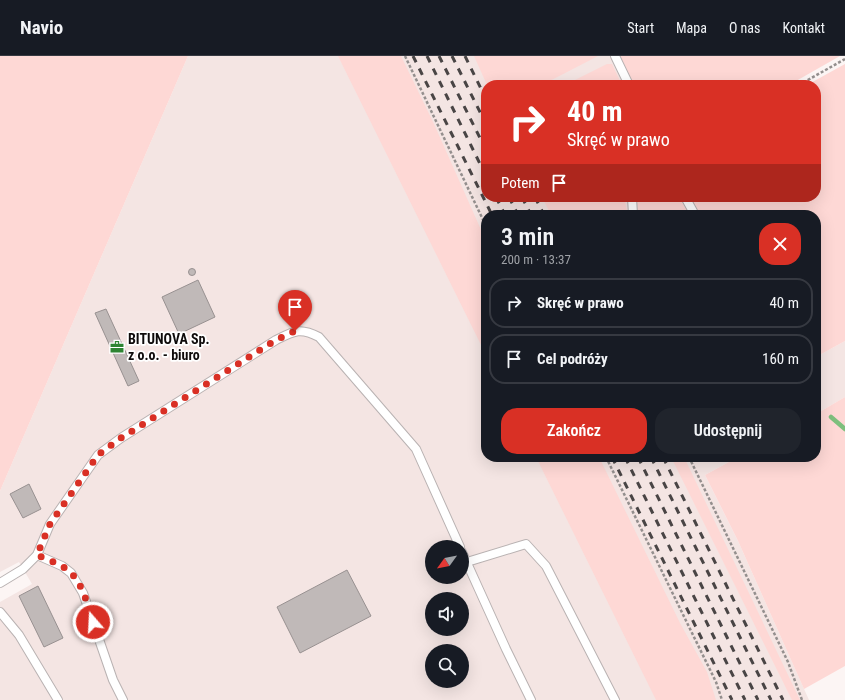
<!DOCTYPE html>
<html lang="pl">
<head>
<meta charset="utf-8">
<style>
	:root { --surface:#171b24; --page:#20242c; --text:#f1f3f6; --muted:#9ea1a6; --line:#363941; --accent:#d93025 }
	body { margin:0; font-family:"Roboto Condensed",sans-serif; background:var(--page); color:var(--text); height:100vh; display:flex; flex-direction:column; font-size:15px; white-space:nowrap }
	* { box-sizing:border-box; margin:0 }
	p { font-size:13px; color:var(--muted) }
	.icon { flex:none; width:22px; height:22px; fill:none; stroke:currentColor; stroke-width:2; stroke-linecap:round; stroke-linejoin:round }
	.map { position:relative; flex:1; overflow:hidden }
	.sheet { position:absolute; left:481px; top:154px; width:340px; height:252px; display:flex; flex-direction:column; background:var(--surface); border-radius:16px; box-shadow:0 4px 16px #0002 }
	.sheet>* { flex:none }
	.banner { position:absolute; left:481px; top:24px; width:340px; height:122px; border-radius:16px; box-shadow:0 4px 16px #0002; background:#d93025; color:#fff; overflow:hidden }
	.needle { width:26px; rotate:237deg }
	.controls { position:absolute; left:425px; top:484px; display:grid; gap:8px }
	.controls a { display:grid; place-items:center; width:44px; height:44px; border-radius:50%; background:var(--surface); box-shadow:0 4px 16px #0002; font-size:20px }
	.pin { position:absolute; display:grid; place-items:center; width:34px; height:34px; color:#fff; margin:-41px -17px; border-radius:50% 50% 50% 0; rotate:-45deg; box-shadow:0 0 4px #0007 }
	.pin .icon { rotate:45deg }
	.me { position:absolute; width:44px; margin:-22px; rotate:341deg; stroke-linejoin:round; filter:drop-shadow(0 0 3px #0008) }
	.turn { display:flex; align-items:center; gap:14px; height:84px; padding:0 20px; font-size:18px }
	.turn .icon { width:52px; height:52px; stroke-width:2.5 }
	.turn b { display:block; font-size:28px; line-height:34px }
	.then { display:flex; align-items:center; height:38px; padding:0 20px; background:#0003; gap:8px; font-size:15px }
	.round { display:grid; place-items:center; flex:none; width:42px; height:42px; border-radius:16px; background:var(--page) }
	.headline { display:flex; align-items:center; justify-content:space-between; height:68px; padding:0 20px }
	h1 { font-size:24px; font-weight:600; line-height:30px }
	.button { display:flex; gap:8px; margin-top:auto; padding:8px 20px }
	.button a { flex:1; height:46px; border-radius:16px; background:var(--accent); color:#fff; font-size:16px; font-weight:600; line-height:46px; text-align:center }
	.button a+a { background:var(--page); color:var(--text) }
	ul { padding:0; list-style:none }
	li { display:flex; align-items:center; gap:12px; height:50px; margin:0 8px 6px; padding:0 12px; border:2px solid var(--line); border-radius:16px }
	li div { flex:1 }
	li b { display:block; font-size:15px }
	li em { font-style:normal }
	header { display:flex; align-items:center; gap:24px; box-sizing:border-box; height:56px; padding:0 20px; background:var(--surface); border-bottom:1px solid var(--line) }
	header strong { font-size:19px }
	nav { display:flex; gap:22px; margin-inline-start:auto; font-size:14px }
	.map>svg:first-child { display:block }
	.built { fill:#f4e5e3; fill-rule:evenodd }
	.green { fill:#fed8d5 }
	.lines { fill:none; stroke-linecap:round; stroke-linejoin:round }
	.stream { stroke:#7ebf7d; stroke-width:4.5 }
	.building { fill:#c0b9b8; stroke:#989191 }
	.service-casing { stroke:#b9b2b2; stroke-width:10 }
	.path { stroke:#948f8e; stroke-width:2.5; stroke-dasharray:3 2; stroke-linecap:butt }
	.service { stroke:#fff; stroke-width:8 }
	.rail { stroke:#494545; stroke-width:3; stroke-dasharray:7 7; stroke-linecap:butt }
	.route { stroke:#d93025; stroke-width:7; stroke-dasharray:0 12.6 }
	.labels { text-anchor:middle; stroke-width:3.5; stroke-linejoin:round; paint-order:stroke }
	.poi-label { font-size:14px; font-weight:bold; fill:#0e0b0b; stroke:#fff; text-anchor:start }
</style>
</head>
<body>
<header>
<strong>Navio</strong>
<nav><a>Start</a><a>Mapa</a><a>O nas</a><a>Kontakt</a></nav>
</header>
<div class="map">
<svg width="845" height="644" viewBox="0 0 845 644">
	<rect width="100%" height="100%" fill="#fcf5f4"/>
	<g class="built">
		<path d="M188,0H641L655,29H486V141H701L709,159H486V401H738L705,419L738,485L809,644H0V546L32,528L19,506L0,516V435ZM432,491H462V521H432ZM432,543H462V573H432ZM432,595H462V625H432Z"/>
		<path d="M845,285V341L816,358V301Z"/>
	</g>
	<g class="green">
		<path d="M0,0H188L0,435Z"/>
		<path d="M338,0H401L434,68L486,185V299Z"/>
		<path d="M474,0H598L542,29H530L529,27L526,29H487Z"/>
		<path d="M618,0H840L789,29H633Z"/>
		<path d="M607,8H612L622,29H565Z"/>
		<path d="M845,8V285L816,301V159H700L691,141H816V29H807Z"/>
		<path d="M542,141H624L628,159H551Z"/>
		<path d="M637,141H679L689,159H638Z"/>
		<path d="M845,341V610L804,633L738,485L705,419L738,401H816V358Z"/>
		<path d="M536,401H599L680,567L707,616L716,644H656Z"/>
		<path d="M671,401H684L800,644H792Z"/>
	</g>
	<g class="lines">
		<path class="stream" d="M831,361L845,373"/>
	</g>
	<g class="building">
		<circle cx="192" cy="216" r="3.5"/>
		<path d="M198,224L215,261L179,278L162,241Z"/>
		<path d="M106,253L139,325L128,330L95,257Z"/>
		<path d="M29,428L41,453L23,462L10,438Z"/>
		<path d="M347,514L371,560L300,597L277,551Z"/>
		<path d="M38,530L63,582L44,591L19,540Z"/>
	</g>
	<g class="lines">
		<g class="service-casing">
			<g id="service">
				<path d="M615,0L629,29"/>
				<path d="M632,141L633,159"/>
				<path d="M685,141L695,159"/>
				<path d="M462,496L506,593L531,644"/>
				<path d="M37,499L62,510L71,517L83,537L113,624L123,644"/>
				<path d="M467,506L526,488L546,510L615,644"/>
				<path d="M0,527L23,513L37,499L50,468L98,399L121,382L276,284C294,275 300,271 319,281L416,393L460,491"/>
				<path d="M0,556L19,579L58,644"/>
			</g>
		</g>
		<g class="path">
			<path d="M405,0L486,170"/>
			<path d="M799,29L845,3"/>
			<path d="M606,401L716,626L722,644"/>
			<path d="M689,401L788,606L802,644"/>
		</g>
		<use href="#service" class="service"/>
		<g class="rail">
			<path d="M413,0L492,159"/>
			<path d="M427,0L486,120"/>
			<path d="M439,0L486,94"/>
			<path d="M452,0L486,68"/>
			<path d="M465,0L486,43"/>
			<path d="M496,141L505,159"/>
			<path d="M509,141L518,159"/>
			<path d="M522,141L531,159"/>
			<path d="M535,141L544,159"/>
			<path d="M612,401L732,644"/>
			<path d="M625,401L745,644"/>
			<path d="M638,401L758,644"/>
			<path d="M651,401L771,644"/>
			<path d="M663,401L783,644"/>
		</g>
	</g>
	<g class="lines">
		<path class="route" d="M93,566C88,550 83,529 71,517C62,508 48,504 37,499L50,468L98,399L121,382L276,284L295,275"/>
	</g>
	<defs>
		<g id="office-bare" transform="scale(1.08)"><path d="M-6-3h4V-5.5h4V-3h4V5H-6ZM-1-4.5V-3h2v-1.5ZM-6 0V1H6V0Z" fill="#2d8432" stroke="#fff" stroke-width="2.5" paint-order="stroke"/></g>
	</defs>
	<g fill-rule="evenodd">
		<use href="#office-bare" x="117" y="291"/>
	</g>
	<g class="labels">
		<g class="poi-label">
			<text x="128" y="288">BITUNOVA Sp.<tspan x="128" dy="16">z o.o. - biuro</tspan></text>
		</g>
	</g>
</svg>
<div class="controls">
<a><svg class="needle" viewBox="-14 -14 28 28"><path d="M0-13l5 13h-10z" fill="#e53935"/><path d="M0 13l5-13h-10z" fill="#9ea1a6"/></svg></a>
<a><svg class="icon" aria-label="sound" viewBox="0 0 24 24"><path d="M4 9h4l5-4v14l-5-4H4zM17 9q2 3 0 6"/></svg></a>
<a><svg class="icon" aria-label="search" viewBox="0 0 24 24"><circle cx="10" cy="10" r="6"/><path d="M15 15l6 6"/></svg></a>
</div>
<div class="pin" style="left:295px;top:275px;background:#d93025"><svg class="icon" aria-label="arrive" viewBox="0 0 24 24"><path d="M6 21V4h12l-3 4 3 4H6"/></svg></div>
<svg class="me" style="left:93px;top:566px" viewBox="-20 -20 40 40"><circle r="17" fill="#d93025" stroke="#fff" stroke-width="3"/><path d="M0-11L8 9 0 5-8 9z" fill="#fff"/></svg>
<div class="banner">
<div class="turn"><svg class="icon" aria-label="right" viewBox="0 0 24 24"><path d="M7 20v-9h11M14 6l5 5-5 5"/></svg><div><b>40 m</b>Skręć w prawo</div></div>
<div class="then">Potem<svg class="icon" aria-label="arrive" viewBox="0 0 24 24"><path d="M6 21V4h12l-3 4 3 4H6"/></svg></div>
</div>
<section class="sheet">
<div class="headline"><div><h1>3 min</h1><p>200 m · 13:37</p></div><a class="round" style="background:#d93025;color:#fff"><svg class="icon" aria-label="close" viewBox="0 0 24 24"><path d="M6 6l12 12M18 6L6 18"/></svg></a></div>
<ul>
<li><svg class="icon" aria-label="right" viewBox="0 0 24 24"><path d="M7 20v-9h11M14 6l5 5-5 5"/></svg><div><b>Skręć w prawo</b></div><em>40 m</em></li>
<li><svg class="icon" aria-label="arrive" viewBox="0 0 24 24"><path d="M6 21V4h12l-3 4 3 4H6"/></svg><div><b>Cel podróży</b></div><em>160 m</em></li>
</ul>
<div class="button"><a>Zakończ</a><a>Udostępnij</a></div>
</section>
</div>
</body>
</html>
